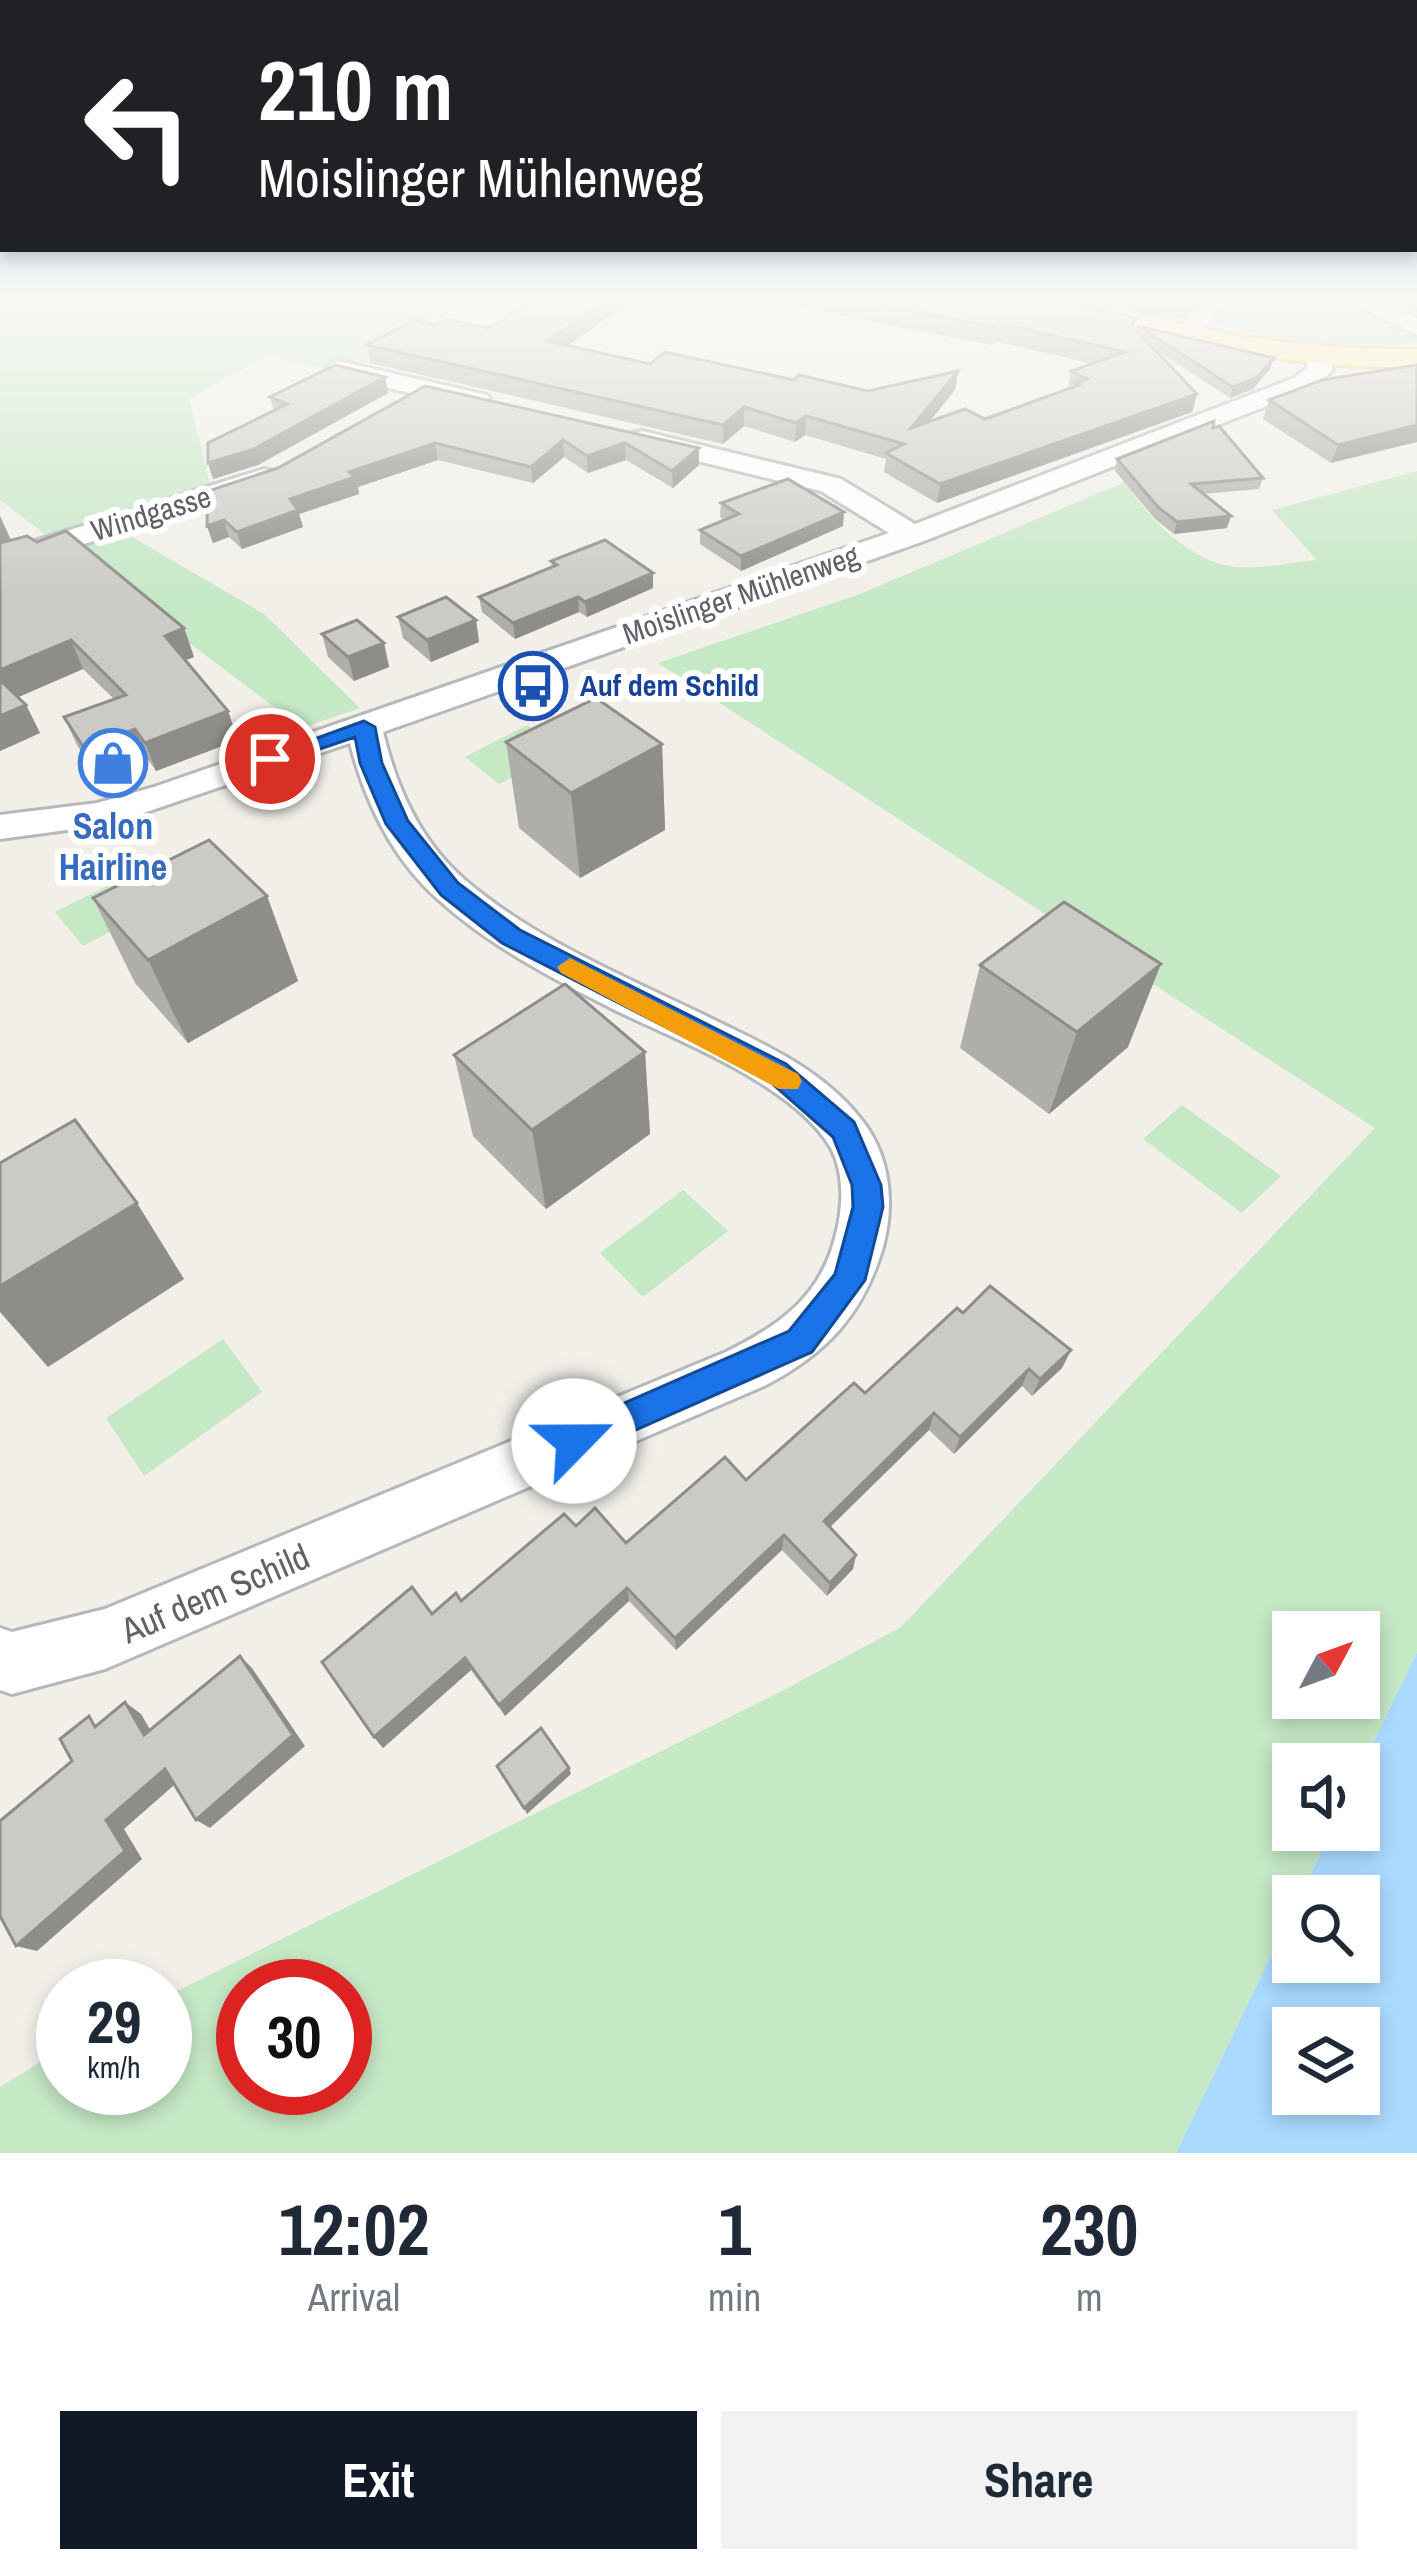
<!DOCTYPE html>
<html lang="en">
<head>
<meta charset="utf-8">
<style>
	:root { --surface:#fff; --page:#f2f2f3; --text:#1f2937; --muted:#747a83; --accent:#111827 }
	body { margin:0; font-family:"Archivo Narrow",sans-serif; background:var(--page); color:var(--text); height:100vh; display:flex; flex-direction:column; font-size:45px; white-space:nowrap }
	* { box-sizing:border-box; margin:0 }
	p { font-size:39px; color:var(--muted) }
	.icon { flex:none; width:66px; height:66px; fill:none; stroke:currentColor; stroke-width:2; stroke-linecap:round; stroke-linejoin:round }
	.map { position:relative; height:2153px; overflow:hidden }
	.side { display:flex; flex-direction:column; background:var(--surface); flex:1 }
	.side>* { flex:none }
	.top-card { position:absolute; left:0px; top:0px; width:1419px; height:252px; box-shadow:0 6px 18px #0003; background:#202124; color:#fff; overflow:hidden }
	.needle { width:78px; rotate:49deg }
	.controls { position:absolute; left:1272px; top:1611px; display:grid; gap:24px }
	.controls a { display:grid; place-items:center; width:108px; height:108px; border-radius:0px; background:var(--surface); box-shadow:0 6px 18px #0003; font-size:60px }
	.speed { position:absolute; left:36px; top:1959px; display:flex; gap:24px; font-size:60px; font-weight:700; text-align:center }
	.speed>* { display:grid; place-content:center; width:156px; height:156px; border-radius:50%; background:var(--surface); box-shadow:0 6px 18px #0003; line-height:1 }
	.speed small { font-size:30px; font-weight:400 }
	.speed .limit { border:18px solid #d22; background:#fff; color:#111 }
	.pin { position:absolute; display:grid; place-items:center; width:102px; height:102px; color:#fff; margin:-51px; border:6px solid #fff; border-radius:50%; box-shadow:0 3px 12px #0007 }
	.me { position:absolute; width:132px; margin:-66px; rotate:67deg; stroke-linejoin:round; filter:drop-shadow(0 0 9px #0008) }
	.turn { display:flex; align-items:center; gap:42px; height:252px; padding:0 60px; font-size:54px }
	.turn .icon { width:156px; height:156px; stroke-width:2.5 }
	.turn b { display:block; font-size:84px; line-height:102px }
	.eta { display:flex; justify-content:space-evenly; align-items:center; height:204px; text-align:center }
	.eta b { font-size:72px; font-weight:800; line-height:84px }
	.action { display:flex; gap:24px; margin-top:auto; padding:24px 60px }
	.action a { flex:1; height:138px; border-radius:0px; background:var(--accent); color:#fff; font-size:48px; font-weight:800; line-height:138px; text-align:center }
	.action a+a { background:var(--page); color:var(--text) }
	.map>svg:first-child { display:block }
	.green { fill:#c5e8c5; fill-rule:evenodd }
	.water { fill:#aadaff; fill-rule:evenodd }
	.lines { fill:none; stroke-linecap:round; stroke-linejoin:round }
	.minor-casing { stroke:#b5b8bc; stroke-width:6 }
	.major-casing { stroke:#f2c960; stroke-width:6 }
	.minor { fill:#fff; fill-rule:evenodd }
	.major { fill:#fff2af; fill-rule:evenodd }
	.wall { fill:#afaea9 }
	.shaded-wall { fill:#8f8d8a }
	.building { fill:#cccac5; stroke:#8f8d8a; stroke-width:3 }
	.route { fill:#1a73e8; stroke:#114b97; stroke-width:3 }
	.slow { fill:#f59e0b }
	.labels { text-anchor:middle; stroke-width:12; stroke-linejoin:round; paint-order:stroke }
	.far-street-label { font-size:30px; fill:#5f6368; stroke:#fff }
	.far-transit-label { font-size:30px; font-weight:bold; fill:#164399; stroke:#fff; text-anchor:start }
	.shop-label { font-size:36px; font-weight:bold; fill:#366cbe; stroke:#fff }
	.street-label { font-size:36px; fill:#5f6368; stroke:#fff }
</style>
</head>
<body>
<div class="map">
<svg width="1417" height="2153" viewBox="0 0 1417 2153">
	<rect width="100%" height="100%" fill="#f1efe8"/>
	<g class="green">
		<path d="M0,299H487L435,317L344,375L269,354L189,399L211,488L122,531L264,614L360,708L302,728L0,500Z"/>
		<path d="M1222,299H1348L1417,334V343L1309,344L1207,323Z"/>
		<path d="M1417,471V1652L1359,1773V1764H1293V1830H1332L1300,1896H1293V1910L1176,2153H0V2087L63,2048V2088H165V1997L780,1692L901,1627L1375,1128L658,663L860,594L1125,482C1148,518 1185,557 1229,566C1255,571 1291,562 1317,560L1272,510ZM1293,1632H1359V1698H1293ZM243,1986H345V2088H243Z"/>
		<path d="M527,725L561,751L499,784L465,757Z"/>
		<path d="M135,872L164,904L83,946L55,912Z"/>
		<path d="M1182,1105L1281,1176L1242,1213L1143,1139Z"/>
		<path d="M683,1190L728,1231L643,1297L600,1253Z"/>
		<path d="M223,1339L262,1392L144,1476L106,1418Z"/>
	</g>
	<path class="water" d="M1417,1652V2153H1176L1293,1910V1962H1359V1896H1300L1332,1830H1359V1773ZM1293,2028H1359V2094H1293Z"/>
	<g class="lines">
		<g class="minor-casing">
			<g id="minor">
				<path d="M1203,299H1226L1197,339H1179L1176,334Z"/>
				<path d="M1345,299H1375L1417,319V335Z"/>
				<path d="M1318,351L1327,353L1333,370L1312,388L924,541L383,732C397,789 420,841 465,880C534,939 621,975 702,1014C757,1041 821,1068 860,1118C890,1154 895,1203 883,1247C863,1315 826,1354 764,1386L105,1669L12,1694L0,1690V1628L12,1632L105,1609L726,1352C779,1326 820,1297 835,1238C843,1210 845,1174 831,1148C794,1085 681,1042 617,1011C555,980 491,947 439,900C393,860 365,802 350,743L111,824L0,839V815L97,803L154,787L889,533L821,491L632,445L628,439L632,433L642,431L841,479L915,524L1294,378L1307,368L1309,353Z"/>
				<path d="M339,361L487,395L491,401L478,409L330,374L326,369L330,364Z"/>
				<path d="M264,469L274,471L278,477L274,483L0,571V552Z"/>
			</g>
		</g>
		<g class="major-casing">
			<path id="major" d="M1013,299C1087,299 1151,319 1223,333C1288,345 1351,350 1417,349V367C1283,370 1157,336 1027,308Z"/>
		</g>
		<use href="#minor" class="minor"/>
		<use href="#major" class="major"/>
	</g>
	<g class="wall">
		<path d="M535,299H635L568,346L650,364L868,391L958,371L955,390L929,422L985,419L1068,389L1071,371L1092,364L995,341L992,345L760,299H1051L1137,318L1134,328L1137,331L1138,326L1270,369L1253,389L1230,398L1153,348L1197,394L1192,412L937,503L884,472L886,459L805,435L795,442L744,426L723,444L370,363L367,345L436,325L489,328Z"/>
		<path d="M1075,299H1198L1181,320Z"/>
		<path d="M1386,299H1417V314Z"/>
		<path d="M1417,365L1331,463L1263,419L1269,400Z"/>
		<path d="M425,386L699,465L673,488L626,460L588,473L564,457L533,483L438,460L358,487L359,494L299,514L303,527L242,549L229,537L213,543L207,526Z"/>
		<path d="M388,393L258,465L213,479L274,411L270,397Z"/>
		<path d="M1213,428L1263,478L1259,489L1203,494L1227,528L1174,534L1155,519L1115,471L1117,459Z"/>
		<path d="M721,503L843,526L741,571L700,544V530L725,520L720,517Z"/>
		<path d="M0,516L11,540L37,542L184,628L194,657L186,660L238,740L156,771L147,758L97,776L77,745L64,717L114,699L83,669L18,697L26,705L40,733L0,751Z"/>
		<path d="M551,561L653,573V588L587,617L579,612L515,639L482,612L479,597L552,568Z"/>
		<path d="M398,617L476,620L479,642L431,662L403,638Z"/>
		<path d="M322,634L384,643L389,667L354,681L328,657Z"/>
		<path d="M506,742L662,744L665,830L580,878L519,828Z"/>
		<path d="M267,896L298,981L188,1043L135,983L93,898Z"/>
		<path d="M980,965L1128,1047L1049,1114L960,1048Z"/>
		<path d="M645,1052L650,1134L546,1209L473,1136L454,1055Z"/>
		<path d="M963,1313L1071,1350L1062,1368L1032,1396L1022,1386L954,1454L929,1430L830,1527L856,1555L853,1569L827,1596L782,1550L676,1650L629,1601L505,1716L471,1670L383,1748L374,1737L432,1614L461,1601L576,1526L626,1543L746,1480L865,1393Z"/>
	</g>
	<g class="shaded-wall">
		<path d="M609,299H635L548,359L547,341Z"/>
		<path d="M1188,299H1198L1181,320L1186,302Z"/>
		<path d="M1274,358L1270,369L1253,389L1230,398L1233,387Z"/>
		<path d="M958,371L955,390L908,448L911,428Z"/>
		<path d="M385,377L388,393L258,465L213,479L208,463Z"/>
		<path d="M1197,394L1192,412L937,503L940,484Z"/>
		<path d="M744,407V426L723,444V425Z"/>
		<path d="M806,416L805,435L795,442L796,423Z"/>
		<path d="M1417,425V442L1331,463L1338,445Z"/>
		<path d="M563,440L564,457L533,483L531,467Z"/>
		<path d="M435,443L438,460L358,487L359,494L299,514L303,527L242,549L237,532L290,499L349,472Z"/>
		<path d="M625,443L626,460L588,473L587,456Z"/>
		<path d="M699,448V465L673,488L672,471Z"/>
		<path d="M844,512L843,526L741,571V556Z"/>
		<path d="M0,516L12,543L0,548Z"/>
		<path d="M1231,516L1227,528L1174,534L1177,522Z"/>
		<path d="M224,520L229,537L213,543L207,526Z"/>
		<path d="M653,573V588L587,617L585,602Z"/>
		<path d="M578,597L579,612L515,639L513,623Z"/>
		<path d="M476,620L479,642L431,662L427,640Z"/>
		<path d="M184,628L194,657L176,664L165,636Z"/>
		<path d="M71,640L83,669L7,702L0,688V670Z"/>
		<path d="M384,643L389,667L354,681L348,657Z"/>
		<path d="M26,705L40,733L0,751V716Z"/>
		<path d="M228,711L238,740L156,771L145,743Z"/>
		<path d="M135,729L147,758L97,776L84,748Z"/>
		<path d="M662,744L665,830L580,878L571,793Z"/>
		<path d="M267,896L298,981L188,1043L148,960Z"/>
		<path d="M1161,964L1128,1047L1049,1114L1077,1032Z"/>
		<path d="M645,1052L650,1134L546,1209L532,1130Z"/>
		<path d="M137,1203L184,1279L48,1367L0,1312V1286Z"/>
		<path d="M1071,1350L1062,1368L1032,1396L1040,1379Z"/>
		<path d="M1029,1369L1022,1386L954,1454L960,1437Z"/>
		<path d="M934,1413L929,1430L821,1536L824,1521Z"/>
		<path d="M784,1535L782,1550L676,1650L675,1638Z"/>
		<path d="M856,1555L853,1569L827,1596L830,1583Z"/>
		<path d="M627,1588L629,1601L505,1716L499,1705Z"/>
		<path d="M240,1656L252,1668L305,1746L210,1828L196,1820Z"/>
		<path d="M465,1658L471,1670L383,1748L374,1737Z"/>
		<path d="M125,1702L141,1714L159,1745L144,1735Z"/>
		<path d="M569,1768L571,1774L527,1814L524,1808Z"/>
		<path d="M165,1769L181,1779L124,1829L142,1859L37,1951L16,1946L106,1820Z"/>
	</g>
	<g class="building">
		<path d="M535,299H609L547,341L650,364L665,352L794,380L799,375L868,391L958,371L911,428L965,409L985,419L1079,385L1075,383L1087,379L1071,371L1125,352L998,323L995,327L849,299H1051L1137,318L1131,325L1197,394L940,484L886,453L904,444L806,416L796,423L744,407L723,425L367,345L414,320L436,325L446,319L489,328Z"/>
		<path d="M1138,326L1274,358L1256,378L1233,387Z"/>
		<path d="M335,365L385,377L254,449L208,463V443L287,404L270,397Z"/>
		<path d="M1417,365V425L1338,445L1269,400L1322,380Z"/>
		<path d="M425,386L699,448L672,471L625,443L587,456L563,440L531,467L435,443L349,472L355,477L290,499L298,510L237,532L224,520L207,526L208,491L278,468Z"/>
		<path d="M1214,421L1213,428L1219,426L1263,478L1191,484L1231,516L1177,522L1158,507L1117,459Z"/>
		<path d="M788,479L844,512L741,556L700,530L739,514L721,503Z"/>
		<path d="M66,531L184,628L165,636L228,711L145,743L135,729L84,748L64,717L126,695L71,640L0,670V543L27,536L37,542Z"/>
		<path d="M605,540L653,573L585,602L578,597L513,623L479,597L557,565L551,561Z"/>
		<path d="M446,597L476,620L427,640L398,617Z"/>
		<path d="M357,620L384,643L348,657L322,634Z"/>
		<path d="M0,680L26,705L0,716Z"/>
		<path d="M596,698L662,744L571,793L506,742Z"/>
		<path d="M209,840L267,896L148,960L93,898Z"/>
		<path d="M1064,902L1161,964L1077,1032L980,965Z"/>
		<path d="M565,984L645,1052L532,1130L454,1055Z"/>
		<path d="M75,1120L137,1203L0,1286V1163Z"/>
		<path d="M990,1286L1071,1350L1040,1379L1029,1369L960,1437L934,1413L824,1521L856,1555L830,1583L784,1535L675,1638L627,1588L499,1705L465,1658L374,1737L322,1662L412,1587L432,1614L456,1593L461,1601L564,1514L576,1526L595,1508L626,1543L725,1457L746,1480L854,1383L865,1393L957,1308L963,1313Z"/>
		<path d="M240,1656L293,1735L196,1820L165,1769L106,1820L125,1851L16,1946L0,1916V1821L72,1761L60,1739L89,1716L95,1727L125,1702L144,1735Z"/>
		<path d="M541,1728L569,1768L524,1808L497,1766Z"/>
	</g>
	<linearGradient id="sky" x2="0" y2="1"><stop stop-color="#8fc3f1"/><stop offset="0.5" stop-color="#f9f8f5"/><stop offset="1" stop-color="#f9f8f5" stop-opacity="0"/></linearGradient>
	<rect width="1417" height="601" fill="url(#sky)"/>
	<path class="route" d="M364,721L375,727L382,763L408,821L458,883L520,930L786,1064L854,1122L881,1185L883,1207L865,1280L812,1352L586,1452L574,1457L563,1452L558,1441L563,1430L789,1331L835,1274L853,1207L852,1185L833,1137L767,1079L502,943L441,895L386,824L360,763L355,737L270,766L259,759Z"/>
	<path class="slow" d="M570,958L798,1074L802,1081L798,1089H779L561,973L557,967Z"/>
	<defs>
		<g id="bus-ring" transform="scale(3.45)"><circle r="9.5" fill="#fff" stroke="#1a4fb4" stroke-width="1.5"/><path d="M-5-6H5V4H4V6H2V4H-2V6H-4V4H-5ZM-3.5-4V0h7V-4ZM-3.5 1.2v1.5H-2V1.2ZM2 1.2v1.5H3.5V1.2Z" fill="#1a4fb4"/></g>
		<g id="shop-ring" transform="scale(3.45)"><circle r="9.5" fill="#fff" stroke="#3f7fe0" stroke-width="1.5"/><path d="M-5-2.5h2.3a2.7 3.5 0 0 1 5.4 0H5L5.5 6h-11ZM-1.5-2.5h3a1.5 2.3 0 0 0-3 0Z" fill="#3f7fe0"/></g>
	</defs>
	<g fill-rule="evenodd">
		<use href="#bus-ring" x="533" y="686"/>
		<use href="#shop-ring" x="113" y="763"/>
	</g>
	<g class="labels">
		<g class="far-street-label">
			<text transform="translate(151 514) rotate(-17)" y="10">Windgasse</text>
			<text transform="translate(741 595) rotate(-19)" y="10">Moislinger Mühlenweg</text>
		</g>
		<g class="far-transit-label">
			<text x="580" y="696">Auf dem Schild</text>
		</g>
		<g class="shop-label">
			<text x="113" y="839">Salon<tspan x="113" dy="41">Hairline</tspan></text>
		</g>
		<g class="street-label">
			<text transform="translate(215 1593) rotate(-23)" y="13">Auf dem Schild</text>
		</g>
	</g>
</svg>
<div class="controls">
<a><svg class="needle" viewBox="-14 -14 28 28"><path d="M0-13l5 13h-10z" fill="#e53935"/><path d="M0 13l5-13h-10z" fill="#747a83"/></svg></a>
<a><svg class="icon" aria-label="sound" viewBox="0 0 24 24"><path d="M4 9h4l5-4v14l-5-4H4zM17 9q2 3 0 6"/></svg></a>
<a><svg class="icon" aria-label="search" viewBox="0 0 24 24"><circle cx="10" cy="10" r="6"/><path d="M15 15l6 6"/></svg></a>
<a><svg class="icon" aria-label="layers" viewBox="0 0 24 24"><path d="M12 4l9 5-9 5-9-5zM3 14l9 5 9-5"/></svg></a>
</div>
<div class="speed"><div>29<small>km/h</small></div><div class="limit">30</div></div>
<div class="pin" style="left:270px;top:759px;background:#d93025"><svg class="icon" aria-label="arrive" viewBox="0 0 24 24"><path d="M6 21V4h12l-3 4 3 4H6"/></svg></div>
<svg class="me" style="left:574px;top:1441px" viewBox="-20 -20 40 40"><circle r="19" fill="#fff"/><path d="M0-13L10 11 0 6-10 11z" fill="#1a73e8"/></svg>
<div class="top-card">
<div class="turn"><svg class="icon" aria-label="left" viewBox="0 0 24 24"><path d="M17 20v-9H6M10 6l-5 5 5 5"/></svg><div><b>210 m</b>Moislinger Mühlenweg</div></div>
</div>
</div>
<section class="side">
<div class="eta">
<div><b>12:02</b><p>Arrival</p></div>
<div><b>1</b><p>min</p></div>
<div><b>230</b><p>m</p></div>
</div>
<div class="action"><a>Exit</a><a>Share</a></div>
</section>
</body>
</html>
